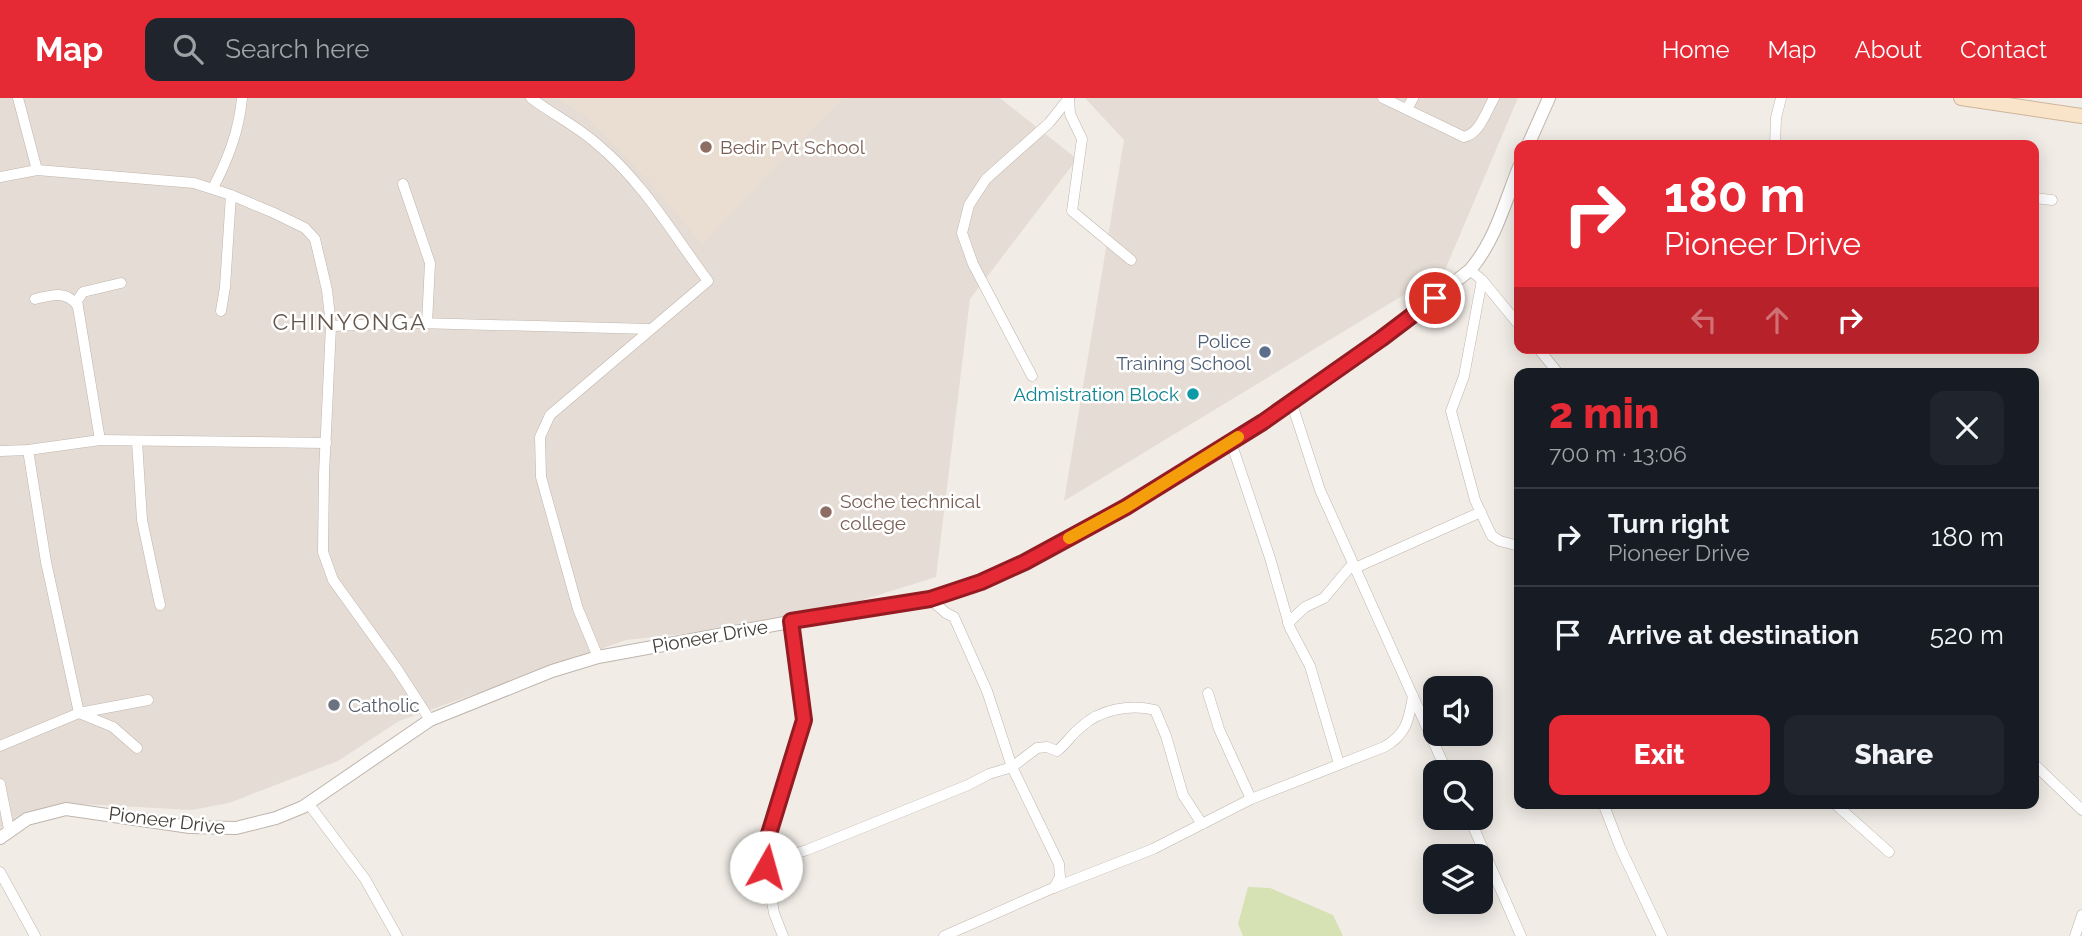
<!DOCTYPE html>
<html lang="en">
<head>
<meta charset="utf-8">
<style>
	:root { --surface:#171b24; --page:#20242c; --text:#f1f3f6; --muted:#9ea1a6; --line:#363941; --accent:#e52a35 }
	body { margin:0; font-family:Raleway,sans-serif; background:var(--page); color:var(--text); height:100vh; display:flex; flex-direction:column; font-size:26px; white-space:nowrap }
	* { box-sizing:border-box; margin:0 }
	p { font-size:23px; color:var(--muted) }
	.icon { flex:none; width:38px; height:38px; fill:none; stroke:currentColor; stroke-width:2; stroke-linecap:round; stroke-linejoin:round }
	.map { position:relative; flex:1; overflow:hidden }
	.drawer { position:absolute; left:1514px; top:270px; width:525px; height:441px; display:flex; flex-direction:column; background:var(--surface); border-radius:14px; box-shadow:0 4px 18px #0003 }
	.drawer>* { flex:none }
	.top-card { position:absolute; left:1514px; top:42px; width:525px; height:214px; border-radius:14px; box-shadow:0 4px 18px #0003; background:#e52a35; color:#fff; overflow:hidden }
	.fabs { position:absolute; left:1423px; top:578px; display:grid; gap:14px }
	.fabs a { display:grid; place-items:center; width:70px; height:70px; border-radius:14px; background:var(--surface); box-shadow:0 4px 18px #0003; font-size:35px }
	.pin { position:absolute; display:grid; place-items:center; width:60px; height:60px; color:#fff; margin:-30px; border:4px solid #fff; border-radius:50%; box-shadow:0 2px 7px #0007 }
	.me { position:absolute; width:77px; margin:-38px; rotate:7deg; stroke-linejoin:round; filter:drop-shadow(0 0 5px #0008) }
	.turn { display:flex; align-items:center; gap:24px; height:147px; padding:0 35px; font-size:32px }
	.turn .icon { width:91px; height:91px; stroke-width:2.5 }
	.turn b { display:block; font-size:49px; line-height:60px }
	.lanes { display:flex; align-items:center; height:66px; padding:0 35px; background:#0003; justify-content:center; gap:35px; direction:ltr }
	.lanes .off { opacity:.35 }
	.round { display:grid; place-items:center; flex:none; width:74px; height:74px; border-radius:14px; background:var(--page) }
	.headline { display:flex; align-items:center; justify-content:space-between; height:119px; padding:0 35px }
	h1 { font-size:42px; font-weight:800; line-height:52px; color:var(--accent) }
	.primary-button { display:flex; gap:14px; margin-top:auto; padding:14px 35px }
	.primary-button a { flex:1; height:80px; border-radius:14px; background:var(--accent); color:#fff; font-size:28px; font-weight:800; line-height:80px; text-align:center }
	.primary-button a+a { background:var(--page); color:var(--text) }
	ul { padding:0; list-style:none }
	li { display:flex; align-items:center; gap:21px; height:98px; padding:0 35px; border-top:2px solid var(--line) }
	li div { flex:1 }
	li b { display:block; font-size:26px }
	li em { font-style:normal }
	header { display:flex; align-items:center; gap:42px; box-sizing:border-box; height:98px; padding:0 35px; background:var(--accent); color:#fff }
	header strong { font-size:33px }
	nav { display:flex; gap:38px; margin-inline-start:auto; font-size:24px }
	.search { width:490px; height:63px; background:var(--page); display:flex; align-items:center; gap:18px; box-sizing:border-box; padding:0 24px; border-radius:14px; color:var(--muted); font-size:26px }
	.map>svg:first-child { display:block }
	.residential { fill:#e5dcd5 }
	.education { fill:#e9ded1 }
	.green { fill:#d6e2b3 }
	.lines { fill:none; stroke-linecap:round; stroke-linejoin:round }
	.minor-casing { stroke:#bfb5ad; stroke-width:11 }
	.tertiary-casing { stroke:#bfb5ad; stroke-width:14 }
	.secondary-casing { stroke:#cdb59a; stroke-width:16 }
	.minor { stroke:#fff; stroke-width:10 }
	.tertiary { stroke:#fff; stroke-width:12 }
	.secondary { stroke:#f9e3c9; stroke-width:14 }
	.route-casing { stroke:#951b22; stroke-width:18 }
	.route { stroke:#e52a35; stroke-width:12 }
	.slow { stroke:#f59e0b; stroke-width:12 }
	.education-dot { fill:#8d6e63; stroke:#fff; stroke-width:2.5 }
	.service-dot { fill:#5c6f8a; stroke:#fff; stroke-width:2.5 }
	.culture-dot { fill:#0f9aa8; stroke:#fff; stroke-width:2.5 }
	.worship-dot { fill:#6b7280; stroke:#fff; stroke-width:2.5 }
	.labels { text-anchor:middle; stroke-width:5; stroke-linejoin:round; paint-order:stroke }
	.education-label { font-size:19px; fill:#785e54; stroke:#fff; text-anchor:start }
	.service-label { font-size:19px; fill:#4e5e75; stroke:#fff; text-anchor:end }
	.culture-label { font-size:19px; fill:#0d838f; stroke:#fff; text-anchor:end }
	.street-label { font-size:19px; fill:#433c36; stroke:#fff }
	.worship-label { font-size:19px; fill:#5b616d; stroke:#fff; text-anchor:start }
	.quarter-label { font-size:23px; letter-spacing:2px; fill:#65574e; stroke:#fff }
</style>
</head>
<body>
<header>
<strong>Map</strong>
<div class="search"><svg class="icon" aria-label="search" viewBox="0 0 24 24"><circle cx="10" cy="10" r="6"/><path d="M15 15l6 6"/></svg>Search here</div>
<nav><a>Home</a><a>Map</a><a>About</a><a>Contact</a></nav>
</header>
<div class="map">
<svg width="2082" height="838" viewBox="0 0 2082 838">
	<rect width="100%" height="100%" fill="#f1ece6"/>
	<g class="residential">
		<path d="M0,0H1000L1077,61L970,201L936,479L843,508L683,536L626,542L399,623L338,663L229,705L192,712L65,705L0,730Z"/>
		<path d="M1085,0H1518L1445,172L1064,403L1124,42Z"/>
	</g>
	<path class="education" d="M557,0H843L702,146L645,79L587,19Z"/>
	<path class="green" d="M1248,789L1270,790L1333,817L1343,838H1243L1238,826Z"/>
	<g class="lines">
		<g class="minor-casing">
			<g id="minor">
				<path d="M18,0L37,72"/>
				<path d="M531,0C552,16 577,28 597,46C644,85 672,135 708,183L550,317L540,339L541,379L578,511L598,559"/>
				<path d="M1383,0L1464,39C1480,35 1486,14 1494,0"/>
				<path d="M1069,1L1070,16L1082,41L1072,113L1131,162"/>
				<path d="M1407,11L1413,0"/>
				<path d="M1775,47L1776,20L1781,0"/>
				<path d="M0,79L37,72L194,85L231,97L274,115L305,130L315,141L327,192L331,228L324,376L323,454L333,482L397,571L430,622"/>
				<path d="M403,86L430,165L427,225"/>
				<path d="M213,90C228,61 239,33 242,0"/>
				<path d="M2034,100L2052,102"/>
				<path d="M1470,172L1482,182L1519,227"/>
				<path d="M1482,182L1464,278L1451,313L1475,402L1488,430L1492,438L1500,443L1519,448"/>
				<path d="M35,201C51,197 66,192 77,207"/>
				<path d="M221,213L225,189L231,97"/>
				<path d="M331,228L417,225L651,231"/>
				<path d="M1538,250L1558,275"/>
				<path d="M1032,278L973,166L962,135L969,107L986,81L1049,25L1069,0"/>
				<path d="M1291,303L1320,392L1447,674"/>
				<path d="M100,342L77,203L83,194L121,185"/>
				<path d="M137,343L142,422L160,507"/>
				<path d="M1231,344L1270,460L1290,530L1310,568L1339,666"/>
				<path d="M28,352L46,464L79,615"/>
				<path d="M0,353L28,352L100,342L326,345"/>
				<path d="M930,501L946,515L954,519L987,593L1012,669L1059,766L1060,779L1054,790"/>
				<path d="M1288,525L1305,509L1324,500L1350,469L1355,470L1481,414"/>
				<path d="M1208,595L1219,631L1251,701"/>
				<path d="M79,615L113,629L137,650"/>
				<path d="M0,648L79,615L148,602"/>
				<path d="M2034,666L2082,712"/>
				<path d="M0,686L9,731"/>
				<path d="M308,705L365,781L397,838"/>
				<path d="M1603,705L1620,749L1662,838"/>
				<path d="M1834,705L1889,754"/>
				<path d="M1469,719L1521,838"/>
				<path d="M766,768L768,739L804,622L791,523"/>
				<path d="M0,774L35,838"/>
				<path d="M783,838L774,815L766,769L771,763L807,752L968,687L989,676L1012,669L1037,650L1047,649L1057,653C1066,646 1072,636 1081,629C1100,611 1131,606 1155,612L1166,638L1183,697L1202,726"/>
				<path d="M944,838L1053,790L1153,751L1251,701L1384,649C1406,637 1409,622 1413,598"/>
				<path d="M2075,838L2082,817"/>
			</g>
		</g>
		<g class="tertiary-casing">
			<g id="tertiary">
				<path d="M1528,47L1549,0"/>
				<path d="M0,740L27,721L66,711L190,729L236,730L276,720L303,709L430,622L552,573L598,559L806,521L930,501L981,484L1025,464L1126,409L1263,324L1382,241L1470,172C1495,143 1505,104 1519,69"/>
			</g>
		</g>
		<g class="secondary-casing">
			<path id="secondary" d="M1961,0L2082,18"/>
		</g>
		<use href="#minor" class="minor"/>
		<use href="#tertiary" class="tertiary"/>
		<use href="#secondary" class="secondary"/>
	</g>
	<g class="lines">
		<g class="route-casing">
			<path id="route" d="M766,769L768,739L804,622L791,523L930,501L981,484L1025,464L1126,409L1263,324L1381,241L1435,200"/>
		</g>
		<use href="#route" class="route"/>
		<path class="slow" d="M1069,440L1126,409L1238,339"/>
	</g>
	<g class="education-dot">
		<circle cx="706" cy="49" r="7"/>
		<circle cx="826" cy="414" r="7"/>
	</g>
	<circle class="service-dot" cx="1265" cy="254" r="7"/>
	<circle class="culture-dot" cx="1193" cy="296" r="7"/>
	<circle class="worship-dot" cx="334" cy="607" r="7"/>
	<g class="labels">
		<g class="education-label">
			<text x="720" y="56">Bedir Pvt School</text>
			<text x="840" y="410">Soche technical<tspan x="840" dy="22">college</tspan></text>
		</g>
		<g class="service-label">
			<text x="1251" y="250">Police<tspan x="1251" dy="22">Training School</tspan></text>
		</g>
		<g class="culture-label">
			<text x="1179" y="303">Admistration Block</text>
		</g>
		<g class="street-label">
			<text transform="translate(710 538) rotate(-10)" y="7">Pioneer Drive</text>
			<text transform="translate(167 722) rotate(7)" y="7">Pioneer Drive</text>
		</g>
		<g class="worship-label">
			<text x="348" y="614">Catholic</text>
		</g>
		<g class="quarter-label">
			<text x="350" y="232">CHINYONGA</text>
		</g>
	</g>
</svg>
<div class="fabs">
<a><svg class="icon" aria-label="sound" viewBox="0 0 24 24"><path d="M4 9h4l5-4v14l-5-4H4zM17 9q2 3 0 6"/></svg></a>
<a><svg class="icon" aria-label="search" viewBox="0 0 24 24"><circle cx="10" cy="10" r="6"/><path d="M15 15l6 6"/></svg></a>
<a><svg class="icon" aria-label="layers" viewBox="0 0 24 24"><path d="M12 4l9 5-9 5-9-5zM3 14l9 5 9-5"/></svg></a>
</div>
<div class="pin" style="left:1435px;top:200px;background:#d93025"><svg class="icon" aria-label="arrive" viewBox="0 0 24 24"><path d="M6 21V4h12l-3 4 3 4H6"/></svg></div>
<svg class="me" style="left:766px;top:769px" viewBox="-20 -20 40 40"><circle r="19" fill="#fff"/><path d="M0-13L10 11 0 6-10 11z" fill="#e52a35"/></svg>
<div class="top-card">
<div class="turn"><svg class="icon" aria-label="right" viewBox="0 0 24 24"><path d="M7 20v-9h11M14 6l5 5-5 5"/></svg><div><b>180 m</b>Pioneer Drive</div></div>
<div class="lanes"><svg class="icon off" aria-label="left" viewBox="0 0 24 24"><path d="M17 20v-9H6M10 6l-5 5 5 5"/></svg><svg class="icon off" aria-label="ahead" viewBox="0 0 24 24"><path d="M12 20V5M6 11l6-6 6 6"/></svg><svg class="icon" aria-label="right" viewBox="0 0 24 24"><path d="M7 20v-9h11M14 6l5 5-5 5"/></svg></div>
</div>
<section class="drawer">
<div class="headline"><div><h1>2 min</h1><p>700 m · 13:06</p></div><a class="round"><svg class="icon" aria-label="close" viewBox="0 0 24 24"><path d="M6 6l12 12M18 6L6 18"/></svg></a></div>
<ul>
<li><svg class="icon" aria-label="right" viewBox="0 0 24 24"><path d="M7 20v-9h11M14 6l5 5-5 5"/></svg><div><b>Turn right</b><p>Pioneer Drive</p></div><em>180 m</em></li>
<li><svg class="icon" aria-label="arrive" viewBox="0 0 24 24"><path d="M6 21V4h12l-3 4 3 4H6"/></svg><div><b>Arrive at destination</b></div><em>520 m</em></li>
</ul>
<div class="primary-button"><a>Exit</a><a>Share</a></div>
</section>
</div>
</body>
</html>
